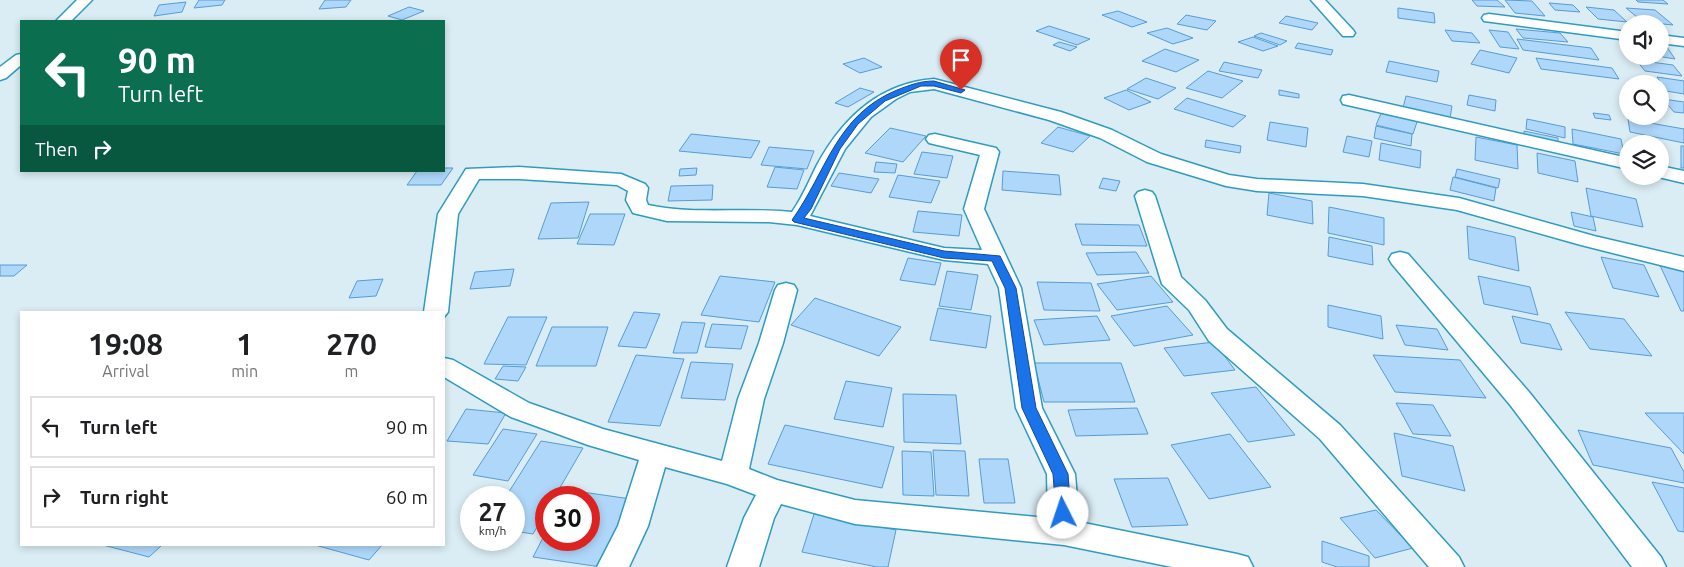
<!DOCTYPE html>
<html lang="en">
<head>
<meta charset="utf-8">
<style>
	:root { --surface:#fff; --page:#f2f2f2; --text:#202124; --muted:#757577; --line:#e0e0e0 }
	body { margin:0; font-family:Ubuntu,sans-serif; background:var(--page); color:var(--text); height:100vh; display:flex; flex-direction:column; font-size:19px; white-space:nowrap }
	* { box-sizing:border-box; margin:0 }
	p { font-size:16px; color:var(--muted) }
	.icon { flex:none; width:28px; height:28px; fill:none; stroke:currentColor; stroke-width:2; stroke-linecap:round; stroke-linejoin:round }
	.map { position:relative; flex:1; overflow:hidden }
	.side { position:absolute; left:20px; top:311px; width:425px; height:235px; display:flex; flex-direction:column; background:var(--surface); border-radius:0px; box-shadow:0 2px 8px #0003 }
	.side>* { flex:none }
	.hud { position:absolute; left:20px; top:20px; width:425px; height:152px; border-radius:0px; box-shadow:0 2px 8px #0003; background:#0b6e4f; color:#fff; overflow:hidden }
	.buttons { position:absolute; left:1619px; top:15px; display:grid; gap:10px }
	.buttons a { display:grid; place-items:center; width:50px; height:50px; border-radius:50%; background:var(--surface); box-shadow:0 2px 8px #0003; font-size:25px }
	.speed { position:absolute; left:460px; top:486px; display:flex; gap:10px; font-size:25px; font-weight:700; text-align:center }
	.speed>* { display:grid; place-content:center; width:65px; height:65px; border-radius:50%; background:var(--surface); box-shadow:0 2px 8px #0003; line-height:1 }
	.speed small { font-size:12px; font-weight:400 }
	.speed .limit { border:8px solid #d22; background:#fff; color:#111 }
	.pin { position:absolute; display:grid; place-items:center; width:42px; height:42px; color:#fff; margin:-51px -21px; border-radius:50% 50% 50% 0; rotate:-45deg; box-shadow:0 0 5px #0007 }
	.pin .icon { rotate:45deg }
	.me { position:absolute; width:55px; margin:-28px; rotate:356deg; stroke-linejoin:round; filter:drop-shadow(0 0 4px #0008) }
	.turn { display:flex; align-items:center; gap:18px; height:105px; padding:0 15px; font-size:22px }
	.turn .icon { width:65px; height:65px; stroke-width:2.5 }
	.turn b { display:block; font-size:35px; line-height:42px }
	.then { display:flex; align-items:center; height:48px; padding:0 15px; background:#0003; gap:10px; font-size:19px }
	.eta { display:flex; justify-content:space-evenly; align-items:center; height:85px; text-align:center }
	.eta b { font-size:30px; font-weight:700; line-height:35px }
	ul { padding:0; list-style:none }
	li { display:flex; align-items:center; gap:15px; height:62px; margin:0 10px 8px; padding:0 5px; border:2px solid var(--line); border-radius:0px }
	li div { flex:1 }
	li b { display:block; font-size:19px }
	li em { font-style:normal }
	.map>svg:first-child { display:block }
	.building { fill:#aed7fa; stroke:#579cd4 }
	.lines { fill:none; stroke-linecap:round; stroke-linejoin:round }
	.street-casing { stroke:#2e9cc0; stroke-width:3 }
	.street { fill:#fff; fill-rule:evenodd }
	.route { fill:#1a73e8; stroke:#114b97 }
</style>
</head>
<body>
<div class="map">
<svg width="1684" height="567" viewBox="0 0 1684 567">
	<rect width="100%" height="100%" fill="#daecf4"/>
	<g class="building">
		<path d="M199,0H225L222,5L194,8Z"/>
		<path d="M325,0H351L346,7L319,9Z"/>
		<path d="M1472,0H1497L1505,7L1477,6Z"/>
		<path d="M1505,0L1532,1L1545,16L1515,13Z"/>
		<path d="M1636,0H1663L1668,4L1638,2Z"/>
		<path d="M186,2L182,12L154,16L159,5Z"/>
		<path d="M1549,3L1573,5L1580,12L1555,10Z"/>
		<path d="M409,7L424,11L402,20L388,16Z"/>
		<path d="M1586,7L1614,10L1627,22L1598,19Z"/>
		<path d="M1398,8L1434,13L1435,23L1398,18Z"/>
		<path d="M1626,8L1655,10L1673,25L1643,22Z"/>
		<path d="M1118,11L1147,22L1132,27L1102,15Z"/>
		<path d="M1186,15L1216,21L1207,30L1177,24Z"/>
		<path d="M1286,16L1318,23L1312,30L1279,23Z"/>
		<path d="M1049,26L1090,39L1077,45L1036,31Z"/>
		<path d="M1167,28L1193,38L1173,44L1147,33Z"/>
		<path d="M1516,29L1560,33L1568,42L1523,38Z"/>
		<path d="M1445,30L1472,33L1480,43L1452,41Z"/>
		<path d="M1489,30L1508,32L1519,49L1500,47Z"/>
		<path d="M1261,33L1287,41L1280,45L1254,36Z"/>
		<path d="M1253,37L1278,46L1263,51L1238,42Z"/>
		<path d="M1517,39L1591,48L1599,60L1523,50Z"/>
		<path d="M1059,42L1077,47L1070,51L1053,45Z"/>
		<path d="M1298,43L1333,50L1331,55L1295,48Z"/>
		<path d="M1660,43L1665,44L1675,59L1657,56H1660Z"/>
		<path d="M1165,49L1199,60L1176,72L1142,61Z"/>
		<path d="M1480,50L1517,58L1509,73L1471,64Z"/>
		<path d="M864,58L882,67L860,73L843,64Z"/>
		<path d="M1536,58L1612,68L1619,79L1541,69Z"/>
		<path d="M1636,60L1673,65L1682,76L1645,71Z"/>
		<path d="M1389,61L1439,71L1437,82L1386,72Z"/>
		<path d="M1224,62L1262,70L1258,78L1219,71Z"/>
		<path d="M1208,71L1243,81L1222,98L1186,88Z"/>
		<path d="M1657,77L1684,81V94L1666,91Z"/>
		<path d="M1146,78L1176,88L1158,99L1127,89Z"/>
		<path d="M860,88L874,92L848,107L835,103Z"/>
		<path d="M1126,90L1151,102L1129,110L1104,98Z"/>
		<path d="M1279,90L1299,94V98L1279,95Z"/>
		<path d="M1469,95L1496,100L1495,111L1467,105Z"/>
		<path d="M1406,96L1452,106L1450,118L1403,108Z"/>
		<path d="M1187,98L1246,116L1233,127L1174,109Z"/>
		<path d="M1663,99L1684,102V113L1674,112Z"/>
		<path d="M1382,111L1418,119L1413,134L1376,125Z"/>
		<path d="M1593,113L1609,115L1611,120L1595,118Z"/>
		<path d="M1527,119L1565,127V138L1526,129Z"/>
		<path d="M1628,119L1684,129V143L1630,132Z"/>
		<path d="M1270,122L1308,128L1306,147L1267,140Z"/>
		<path d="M1376,126L1412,134L1411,146L1374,138Z"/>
		<path d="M1058,127L1090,136L1073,152L1041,143Z"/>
		<path d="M890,128L926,136L903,162L865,153Z"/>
		<path d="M1572,129L1621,139L1624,154L1573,144Z"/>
		<path d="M1524,131L1558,138V143L1524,136Z"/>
		<path d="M691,134L760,141L751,158L679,151Z"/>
		<path d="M1347,136L1372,141L1369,157L1343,152Z"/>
		<path d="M1476,137L1517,145L1518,169L1475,160Z"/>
		<path d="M1206,140L1241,146L1240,153L1205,147Z"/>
		<path d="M1381,143L1421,151L1420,168L1379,160Z"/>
		<rect x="1681" y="146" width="3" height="22"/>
		<path d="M769,147L814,151L807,169L761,165Z"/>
		<path d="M922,152L953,156L947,178L914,174Z"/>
		<path d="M1537,153L1575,161L1578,182L1538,173Z"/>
		<path d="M876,162L897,164L895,173L874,172Z"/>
		<path d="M775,167L804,170L797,189L767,187Z"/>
		<path d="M444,168H453L441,185H407L417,171H444Z"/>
		<path d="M697,168L696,175L679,176L680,169Z"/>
		<path d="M1457,169L1500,179L1498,188L1455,177Z"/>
		<path d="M1003,171L1059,175L1061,195L1002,190Z"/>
		<path d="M839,173L879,179L871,193L831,186Z"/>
		<path d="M898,175L940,181L931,203L889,197Z"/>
		<path d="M1453,177L1496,188L1494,201L1450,190Z"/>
		<path d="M1103,178L1120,181L1116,191L1099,188Z"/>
		<path d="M713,185L712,200L668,201L671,186Z"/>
		<path d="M1586,188L1636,199L1643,227L1591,216Z"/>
		<path d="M1269,193L1312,201L1313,224L1267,215Z"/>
		<path d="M589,202L578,238L538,239L551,203Z"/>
		<path d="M1329,207L1384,218V245L1328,233Z"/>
		<path d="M918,211L962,215L959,236L913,232Z"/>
		<path d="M1571,212L1593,217L1596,231L1574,226Z"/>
		<path d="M590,214H625L614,245L577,244Z"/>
		<path d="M1075,224L1139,225L1147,246L1082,245Z"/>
		<path d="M1467,226L1515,237L1519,271L1469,259Z"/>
		<path d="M1329,237L1372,246L1373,265L1328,256Z"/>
		<path d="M1136,252L1149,273L1097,275L1086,253Z"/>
		<path d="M1601,257L1644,265L1659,297L1613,288Z"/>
		<path d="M908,258L941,263L935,285L900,280Z"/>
		<path d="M1658,261L1684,266V311H1681Z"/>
		<path d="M0,265H27L14,276H0Z"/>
		<path d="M514,269L510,286L470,289L475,272Z"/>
		<path d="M947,271L978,275L971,310L939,306Z"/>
		<path d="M720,276L775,282L759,322L701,315Z"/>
		<path d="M1151,276L1173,302L1117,310L1097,284Z"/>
		<path d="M1478,276L1530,287L1538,315L1484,304Z"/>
		<path d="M383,279L376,296L349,298L357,281Z"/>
		<path d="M1037,282L1091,283L1100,311L1044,310Z"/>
		<path d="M815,298L901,327L879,356L791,325Z"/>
		<path d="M1328,305L1381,316L1383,339L1328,327Z"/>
		<path d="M1167,306L1193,335L1134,346L1111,316Z"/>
		<path d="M938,308L991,316L986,348L930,340Z"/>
		<path d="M634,312L660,314L646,348L618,346Z"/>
		<path d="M1565,312L1624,319L1652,356L1590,349Z"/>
		<path d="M1097,316L1110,340L1044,345L1034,320Z"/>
		<path d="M1512,316L1550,324L1562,350L1521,343Z"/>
		<path d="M508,317H547L526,365L484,364Z"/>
		<path d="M682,322L705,323L697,353H673Z"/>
		<path d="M712,324L748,326L741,349L705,347Z"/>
		<path d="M1396,325L1437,329L1448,350L1405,345Z"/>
		<path d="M552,327H608L596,366H536Z"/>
		<path d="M1214,342L1235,370L1184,376L1164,348Z"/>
		<path d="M636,355L684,359L660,426L608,422Z"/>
		<path d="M1373,355L1460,360L1486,398L1395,392Z"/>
		<path d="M691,362L733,364L725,400L681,398Z"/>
		<path d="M1034,363H1121L1135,402H1044Z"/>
		<path d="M503,366L526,367L518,381L495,379Z"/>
		<path d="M846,381L892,388L883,427L834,419Z"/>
		<path d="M1256,387L1295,435L1248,442L1211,393Z"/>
		<path d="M903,394L956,395L961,444L904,442Z"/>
		<path d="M1396,403L1433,405L1451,436L1413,434Z"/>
		<path d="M1137,408L1148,434L1076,436L1068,410Z"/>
		<path d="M466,409L506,413L488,444L447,441Z"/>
		<path d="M1645,413H1684V454Z"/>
		<path d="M785,425L894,447L882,488L768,464Z"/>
		<path d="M503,429L537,434L508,481L473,475Z"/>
		<path d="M1578,430L1671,448L1684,472V483L1593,465Z"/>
		<path d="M1394,433L1453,446L1465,491L1402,476Z"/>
		<path d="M1230,434L1271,487L1209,499L1171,445Z"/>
		<path d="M541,441L583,448L554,498H546V512L533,534L514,531V498H505Z"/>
		<path d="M933,450L965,451L969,496L936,495Z"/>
		<path d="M902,451L931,452L934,496L903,495Z"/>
		<path d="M979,459H1008L1015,503H984Z"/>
		<path d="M1168,478L1188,525L1132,527L1114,479Z"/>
		<path d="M1652,482L1684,488V532L1678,531Z"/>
		<path d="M568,490L631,499L601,567L533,557L546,532V540H589V498H564Z"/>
		<path d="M1376,510L1413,548L1375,558L1340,518Z"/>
		<path d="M814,514L896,530L888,567H877L802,552Z"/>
		<path d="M1322,541L1369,556V567H1337L1322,562Z"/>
		<path d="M103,545H162L149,557Z"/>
		<path d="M315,545H382L369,560Z"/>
	</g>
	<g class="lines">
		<g class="street-casing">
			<g id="street">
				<path d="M77,0H92L71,21H56Z"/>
				<path d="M1311,0H1325L1353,30L1355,33L1353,36H1343Z"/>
				<path d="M1489,14L1628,32V40L1484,21L1482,18L1484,15Z"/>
				<path d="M1660,35L1684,38V46L1660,43Z"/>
				<path d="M21,54V65L6,78L0,80V67L16,55Z"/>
				<path d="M934,79L1061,112L1112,130L1161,154L1229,175L1257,179L1363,184L1459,198L1594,236L1684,257V271L1581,245L1457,210L1363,196L1257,191L1226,186L1147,162L1100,138L1049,120L934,89L910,92L896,99L871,117L845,149L810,216L944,248L982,250L964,209L980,155L929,143L926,139L929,135L935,134L996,148L999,152L984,209L1021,288L1042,408L1075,474L1079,522L1237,554L1248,557L1253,567H1172L1064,545L855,524L781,504L774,518L759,567H727L744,518L756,495L727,484L665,467L648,526L629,567H597L618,526L639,460L588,445L511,417L444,377V358L453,360L529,403L603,429L722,461L738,399L759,343L775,290L778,285L786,283L794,285L797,290L783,343L764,399L749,469L777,480L855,500L1048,518L1047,474L1016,408L999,288L988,264L944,260L797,225L769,222L667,221L633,213L626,200L628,191L617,185L519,179H479L458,214L448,312L444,317V312H424L438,214L466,169L519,167L621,174L645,184L648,188L646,200L648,205C695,215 744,207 792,212C802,198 809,181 817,165C842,119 879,83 934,79Z"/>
				<path d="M1349,95L1628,158V169L1343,104L1341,100L1343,96Z"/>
				<path d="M1660,166L1684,171V183L1654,176H1660Z"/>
				<path d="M1145,190L1152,192L1155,196L1181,277L1205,300L1227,329L1340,425L1459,557L1464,567H1429L1320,439L1209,341L1189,310L1162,284L1135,196L1138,192Z"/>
				<path d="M1400,252L1408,254L1529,392L1661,557L1666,567H1632L1511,406L1392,264L1389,259L1392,254Z"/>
			</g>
		</g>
		<use href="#street" class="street"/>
	</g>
	<path class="route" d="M934,81L965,90L961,93L934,86H921L885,101L858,124L840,149L811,209L804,218L944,251L1000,256L1016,288L1036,408L1068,474L1071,513L1068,517L1063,519L1058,517L1056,513L1053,474L1022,408L1005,288L992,261L944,258L794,222L792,220C827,171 836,115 897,90C910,85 920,81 934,81Z"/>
</svg>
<div class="buttons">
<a><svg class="icon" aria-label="sound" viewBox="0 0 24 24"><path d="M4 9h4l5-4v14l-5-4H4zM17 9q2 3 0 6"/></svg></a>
<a><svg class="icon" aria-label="search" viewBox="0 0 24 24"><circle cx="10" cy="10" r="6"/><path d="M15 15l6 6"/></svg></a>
<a><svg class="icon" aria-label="layers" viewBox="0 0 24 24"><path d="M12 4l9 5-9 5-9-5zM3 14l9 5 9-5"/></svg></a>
</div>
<div class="speed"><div>27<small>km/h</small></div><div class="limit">30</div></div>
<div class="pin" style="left:961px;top:90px;background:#d93025"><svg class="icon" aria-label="arrive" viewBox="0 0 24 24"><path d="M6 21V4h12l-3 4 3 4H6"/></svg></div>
<svg class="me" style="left:1063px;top:513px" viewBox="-20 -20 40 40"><circle r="19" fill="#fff"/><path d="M0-13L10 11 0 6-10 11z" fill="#1a73e8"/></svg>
<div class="hud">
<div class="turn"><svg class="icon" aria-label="left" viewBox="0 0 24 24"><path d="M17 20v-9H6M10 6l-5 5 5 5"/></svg><div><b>90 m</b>Turn left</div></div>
<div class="then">Then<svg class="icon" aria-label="right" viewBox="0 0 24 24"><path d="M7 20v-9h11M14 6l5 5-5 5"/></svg></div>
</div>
<section class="side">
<div class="eta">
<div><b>19:08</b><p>Arrival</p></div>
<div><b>1</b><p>min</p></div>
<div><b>270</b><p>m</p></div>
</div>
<ul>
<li><svg class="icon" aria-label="left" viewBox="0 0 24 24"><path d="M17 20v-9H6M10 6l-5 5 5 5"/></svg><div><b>Turn left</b></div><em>90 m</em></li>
<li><svg class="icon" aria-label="right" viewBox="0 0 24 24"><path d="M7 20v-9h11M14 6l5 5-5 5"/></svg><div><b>Turn right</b></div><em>60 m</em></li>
</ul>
</section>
</div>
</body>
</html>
